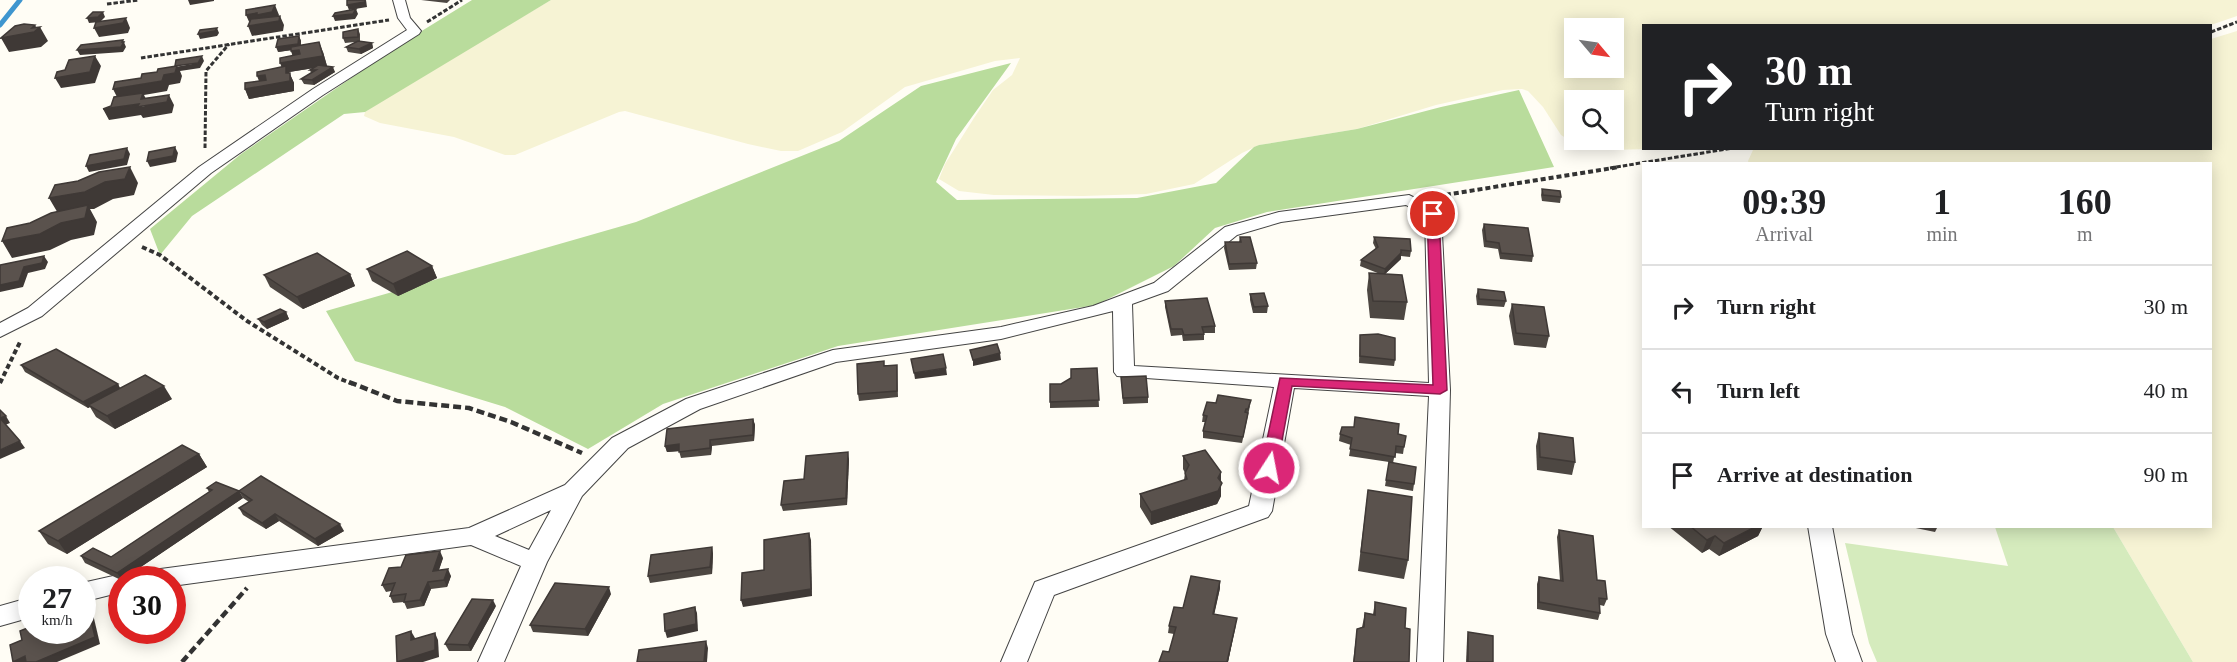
<!DOCTYPE html>
<html lang="en">
<head>
<meta charset="utf-8">
<style>
	:root { --surface:#fff; --page:#f6f6f6; --text:#202124; --muted:#757577; --line:#e0e0e0 }
	body { margin:0; font-family:"Times New Roman",serif; background:var(--page); color:var(--text); height:100vh; display:flex; flex-direction:column; font-size:22px; white-space:nowrap }
	* { box-sizing:border-box; margin:0 }
	p { font-size:20px; color:var(--muted) }
	.icon { flex:none; width:33px; height:33px; fill:none; stroke:currentColor; stroke-width:2; stroke-linecap:round; stroke-linejoin:round }
	.map { position:relative; flex:1; overflow:hidden }
	.sheet { position:absolute; left:1642px; top:162px; width:570px; height:366px; display:flex; flex-direction:column; background:var(--surface); border-radius:0px; box-shadow:0 3px 15px #0003 }
	.sheet>* { flex:none }
	.guide { position:absolute; left:1642px; top:24px; width:570px; height:126px; border-radius:0px; box-shadow:0 3px 15px #0003; background:#202124; color:#fff; overflow:hidden }
	.needle { width:39px; rotate:119deg }
	.fabs { position:absolute; left:1564px; top:18px; display:grid; gap:12px }
	.fabs a { display:grid; place-items:center; width:60px; height:60px; border-radius:0px; background:var(--surface); box-shadow:0 3px 15px #0003; font-size:30px }
	.speed { position:absolute; left:18px; top:566px; display:flex; gap:12px; font-size:30px; font-weight:700; text-align:center }
	.speed>* { display:grid; place-content:center; width:78px; height:78px; border-radius:50%; background:var(--surface); box-shadow:0 3px 15px #0003; line-height:1 }
	.speed small { font-size:15px; font-weight:400 }
	.speed .limit { border:9px solid #d22; background:#fff; color:#111 }
	.pin { position:absolute; display:grid; place-items:center; width:51px; height:51px; color:#fff; margin:-26px; border:3px solid #fff; border-radius:50%; box-shadow:0 2px 6px #0007 }
	.me { position:absolute; width:66px; margin:-33px; rotate:11deg; stroke-linejoin:round; filter:drop-shadow(0 0 4px #0008) }
	.turn { display:flex; align-items:center; gap:21px; height:126px; padding:0 24px; font-size:27px }
	.turn .icon { width:78px; height:78px; stroke-width:2.5 }
	.turn b { display:block; font-size:42px; line-height:51px }
	.eta { display:flex; justify-content:space-evenly; align-items:center; height:102px; text-align:center }
	.eta b { font-size:36px; font-weight:700; line-height:42px }
	ul { padding:0; list-style:none }
	li { display:flex; align-items:center; gap:18px; height:84px; padding:0 24px; border-top:2px solid var(--line) }
	li div { flex:1 }
	li b { display:block; font-size:22px }
	li em { font-style:normal }
	.map>svg:first-child { display:block }
	.farmland { fill:#f6f3d4; fill-rule:evenodd }
	.green { fill:#d5ebbd }
	.forest { fill:#b9dc9c }
	.lines { fill:none; stroke-linecap:round; stroke-linejoin:round }
	.stream { stroke:#3f96cf; stroke-width:5 }
	.street-casing { stroke:#444; stroke-width:2 }
	.path-far2 { stroke:#333; stroke-width:3; stroke-dasharray:4.5 2; stroke-linecap:butt }
	.path-far1 { stroke:#333; stroke-width:4; stroke-dasharray:5 3; stroke-linecap:butt }
	.path { stroke:#333; stroke-width:4.5; stroke-dasharray:8 4; stroke-linecap:butt }
	.street { fill:#fff; fill-rule:evenodd }
	.wall { fill:#4d4742 }
	.shaded-wall { fill:#3f3936 }
	.building { fill:#5a524d; stroke:#3f3936; stroke-width:1.5 }
	.route { fill:#db2777; stroke:#8e194d; stroke-width:1.5 }
</style>
</head>
<body>
<div class="map">
<svg width="2237" height="662" viewBox="0 0 2237 662">
	<rect width="100%" height="100%" fill="#fffdf5"/>
	<g class="farmland">
		<path d="M551,0H2237V16L2208,26H1644V148L1653,149L1607,150L1574,143L1561,135L1543,107L1528,91L1522,89L1503,90L1436,105L1357,129L1259,145L1242,153L1194,184L1146,194L1083,196L994,195L959,191L939,179L945,164L974,118L993,90L1012,75L1020,58L995,61L905,87L842,132L798,151H781L748,144L625,111L619,112L515,155H505L454,137L380,123L364,116L365,112L395,92ZM1575,28H1614V68H1575ZM1575,100H1614V140H1575Z"/>
		<path d="M2237,31V662H2193L2113,527L2211,526V164H1749L1748,161L1753,150L1764,148H2211V39Z"/>
	</g>
	<path class="green" d="M1995,527H2113L2193,662H1877L1869,643L1845,543L2008,566Z"/>
	<g class="forest">
		<path d="M472,0H551L365,112L344,114L192,216L160,255L150,229L241,154L399,45Z"/>
		<path d="M1011,63L956,139L936,182L957,200L1137,198L1216,183L1254,147L1259,145L1357,129L1441,107L1519,90L1554,167L1267,212L1215,228L1174,266L1096,305L838,346L663,404L588,449L505,407L355,361L326,311L636,222L839,141L921,86Z"/>
	</g>
	<g class="lines">
		<path class="stream" d="M0,25L20,0"/>
		<g class="street-casing">
			<g id="street">
				<path d="M393,0H405L410,18L421,31L419,34L323,95L211,173L42,316L0,337V323L28,308L199,167L313,89L407,30L398,18Z"/>
				<path d="M1409,195L1439,210L1441,214L1450,390L1443,662H1417L1429,396L1294,388L1272,511L1268,517L1054,595L1027,662H1001L1035,582L1249,506L1274,387L1117,376L1114,372L1113,311L1001,339L836,362L700,409L628,448L582,496L547,562L504,662H478L521,566L471,545L172,586V579H141L144,572L153,570L469,528L565,485L612,438L686,399L833,350L1001,327L1093,306L1154,283L1225,227L1279,212ZM1406,205L1425,216L1429,383L1134,366L1132,304L1168,291L1237,235L1281,222ZM551,510L529,550L495,536Z"/>
				<path d="M1808,526H1832L1852,634L1862,662H1836L1826,634Z"/>
				<path d="M122,574L132,579H122V592L82,602V583Z"/>
				<path d="M32,597V617L0,626V606Z"/>
			</g>
		</g>
		<g class="path-far2">
			<path d="M107,4L139,0"/>
			<path d="M427,22L462,0"/>
			<path d="M2211,32L2237,22"/>
			<path d="M141,58L389,20"/>
			<path d="M205,148L206,71L229,44"/>
			<path d="M1610,168L1733,148"/>
		</g>
		<g class="path-far1">
			<path d="M1438,196L1619,167"/>
			<path d="M142,247L160,255L247,321L338,378L353,384"/>
			<path d="M0,383L20,342"/>
		</g>
		<g class="path">
			<path d="M349,382L397,401L469,408L511,422L582,453"/>
			<path d="M182,662L247,588"/>
		</g>
		<use href="#street" class="street"/>
	</g>
	<g class="wall">
		<path d="M421,0H450L447,3Z"/>
		<path d="M358,29L360,34V41L372,43L373,48L361,54L348,52L346,47L355,42L345,43L343,38Z"/>
		<path d="M299,36L301,41V45L323,52L327,66L335,72L314,85L304,84L301,79L311,73L310,70L314,68L289,72L294,83V91L249,99L245,89L282,67L293,56L291,50L278,52Z"/>
		<path d="M1542,189L1561,197L1560,203L1542,201L1541,195Z"/>
		<path d="M1484,224L1533,256L1532,262L1500,259L1498,249L1484,247L1482,230Z"/>
		<path d="M1240,237L1257,263L1256,269L1229,270L1224,248L1225,242H1239Z"/>
		<path d="M1374,237L1411,251L1410,257L1401,256V259L1385,274L1407,302L1404,320L1370,318L1367,290L1369,273L1380,274L1360,266L1361,260L1376,249L1373,243Z"/>
		<path d="M432,266L437,278L398,296L372,281L367,269Z"/>
		<path d="M350,274L355,286L303,309L270,287L264,275Z"/>
		<path d="M1478,289L1506,301L1504,307L1477,305L1476,296Z"/>
		<path d="M1250,294L1268,306L1267,313H1253L1250,300Z"/>
		<path d="M1165,301L1215,326V333H1204V340L1183,341L1182,335L1171,336L1165,307Z"/>
		<path d="M1512,304L1549,336L1546,348L1514,345L1509,316Z"/>
		<path d="M286,312L289,319L267,329L262,325L258,319Z"/>
		<path d="M1360,335L1395,360L1394,366L1359,363Z"/>
		<path d="M884,361V365H897L898,397L859,401L858,394Z"/>
		<path d="M21,365L118,384L120,388L172,399L115,429L96,417L90,407L88,408L25,372Z"/>
		<path d="M1097,368L1099,407L1050,408V384H1061Z"/>
		<path d="M1121,377L1148,397V403L1123,404Z"/>
		<path d="M1250,406L1242,443L1203,438V431L1205,422H1202L1203,415Z"/>
		<path d="M753,419L755,425L754,441L712,446L711,455L681,458L679,451L667,452L665,446Z"/>
		<path d="M1539,433L1575,462L1572,475L1537,470L1536,446Z"/>
		<path d="M1340,434H1398L1404,447L1403,454L1395,453L1393,463L1414,484L1413,491L1385,486L1389,462L1349,456L1351,445L1339,441Z"/>
		<path d="M199,454L207,467L67,554L48,544L39,531Z"/>
		<path d="M1183,456L1220,481L1221,496L1217,504L1151,525L1140,507V494L1184,480L1185,473L1183,469Z"/>
		<path d="M849,459L847,505L783,511L781,505L804,479Z"/>
		<path d="M207,488L239,491L243,498L123,579H122L121,580L85,563L81,556L111,557L209,492Z"/>
		<path d="M1368,490L1408,560L1404,579L1358,571Z"/>
		<path d="M239,491L344,531L318,546L279,521L266,529L243,515L239,508L249,502L243,498Z"/>
		<path d="M1668,526H1763L1758,536L1719,556L1709,549L1702,553Z"/>
		<path d="M1906,526H1938L1935,532Z"/>
		<path d="M1559,530L1597,580L1607,599L1604,606L1600,605V613L1598,620L1537,609V584L1539,577L1560,581L1557,537Z"/>
		<path d="M712,547L713,554L712,574L650,583L648,576Z"/>
		<path d="M443,558L439,570L451,576L447,587L431,589L424,606L407,609L404,602L393,603L390,596L391,591L386,592L382,585L401,567Z"/>
		<path d="M1220,588L1214,614L1236,625L1228,662H1159L1169,652L1174,634L1168,633L1169,626L1183,608Z"/>
		<path d="M611,594L588,636L533,632L530,625Z"/>
		<path d="M1375,602L1405,628L1409,662H1353L1357,629L1362,627L1365,613L1373,614Z"/>
		<path d="M496,606L471,651H449L445,644Z"/>
		<path d="M1468,632L1493,662H1466L1467,639Z"/>
	</g>
	<g class="shaded-wall">
		<path d="M188,0H214V1L190,5Z"/>
		<path d="M366,0L367,7L349,10L347,5Z"/>
		<path d="M275,5L279,15L276,22L280,16L284,25L283,31L252,36L248,26L250,24L246,15Z"/>
		<path d="M356,9L358,14L355,19L335,21L333,16Z"/>
		<path d="M103,12L105,17L100,22L89,23L87,18Z"/>
		<path d="M126,18L130,28L128,33L99,37L94,28Z"/>
		<path d="M35,25L37,29L40,27L48,41L41,47L9,52L1,38L32,28Z"/>
		<path d="M217,28L219,33L217,36L200,39L198,34Z"/>
		<path d="M299,36L301,41L300,49L278,52L276,47Z"/>
		<path d="M123,40L126,47L123,52L80,55L77,50L122,42Z"/>
		<path d="M319,42L323,52L327,66L289,72L294,83V91L249,99L245,89L261,86L257,76L284,73L280,63L294,60L291,51L299,50Z"/>
		<path d="M372,43L373,48L361,54L359,49Z"/>
		<path d="M95,56L101,66L95,83L61,88L55,78Z"/>
		<path d="M202,56L204,61L200,68L180,71L182,76L180,83L169,85L167,91L144,95L148,103V105L167,102L169,95L174,105L172,113L143,118L141,115L109,120L103,109L139,104L140,107L145,106L141,99L142,95L118,99L113,89L162,81L164,75L175,73L176,69L175,67L198,63Z"/>
		<path d="M333,67L335,72L314,85L312,80Z"/>
		<path d="M175,147L178,153L176,162L150,167L147,161Z"/>
		<path d="M127,148L130,154L127,165L89,172L86,166Z"/>
		<path d="M130,167L138,183L134,195L113,199L94,209H90L97,222L94,235L71,240L50,250L12,258L2,241L59,215L49,198Z"/>
		<path d="M1401,253V259L1384,275L1385,269Z"/>
		<path d="M44,256L48,262L45,269L28,273L23,287L0,292V285L24,267Z"/>
		<path d="M432,266L437,278L398,296L393,284Z"/>
		<path d="M350,274L355,286L303,309L297,297Z"/>
		<path d="M286,312L289,319L267,329L264,322Z"/>
		<path d="M1000,353L1001,360L973,366V360Z"/>
		<path d="M946,368L947,375L915,379L914,373Z"/>
		<path d="M118,384L121,391L88,405L90,407L88,408L83,402Z"/>
		<path d="M164,386L172,399L115,429L107,416Z"/>
		<path d="M6,416L10,423L5,425L0,418Z"/>
		<path d="M753,419L755,425L754,441L753,435Z"/>
		<path d="M710,440L712,446L711,455L710,448Z"/>
		<path d="M20,441L25,448L0,459V450Z"/>
		<path d="M679,444L681,451L667,452L665,446Z"/>
		<path d="M848,452L849,459L847,505L846,498Z"/>
		<path d="M199,454L207,467L67,554L58,541Z"/>
		<path d="M1221,472V496L1217,504L1151,525V512L1218,478Z"/>
		<path d="M239,491L243,498L123,579H122V580L117,573Z"/>
		<path d="M275,514L279,521L266,529L262,523Z"/>
		<path d="M340,524L344,531L318,546L315,539Z"/>
		<path d="M1757,526H1763L1758,536L1719,556L1724,543Z"/>
		<path d="M809,533L811,540L812,596L743,607L741,600Z"/>
		<path d="M1715,536L1709,549L1702,553L1707,540Z"/>
		<path d="M712,547L713,554L712,574L710,567Z"/>
		<path d="M440,551L443,558L436,578L433,571Z"/>
		<path d="M448,569L451,576L447,587L444,580Z"/>
		<path d="M1220,581V588L1213,620V614Z"/>
		<path d="M428,582L431,589L424,606L420,600Z"/>
		<path d="M609,587L611,594L588,636L585,629Z"/>
		<path d="M493,600L496,606L471,651L468,645Z"/>
		<path d="M87,603L92,610L100,644L57,662H36Z"/>
		<path d="M695,607L697,613L698,631L667,638L665,631Z"/>
		<path d="M1237,618L1228,662H1227Z"/>
		<path d="M411,631L415,638V647L411,640Z"/>
		<path d="M435,633L438,640L439,657L423,662H397Z"/>
		<path d="M706,641L708,648L707,662H704Z"/>
		<path d="M25,656L30,662H13Z"/>
	</g>
	<g class="building">
		<path d="M347,0H365V2L347,5Z"/>
		<path d="M275,5L272,12L257,15V13L246,15V10Z"/>
		<path d="M356,9L353,14L333,16L335,13Z"/>
		<path d="M93,12H103L98,17L87,18Z"/>
		<path d="M280,16L279,21L248,26L251,19Z"/>
		<path d="M126,18L123,23L94,28L96,22Z"/>
		<path d="M24,24L35,25L32,28L40,27L34,32L1,38L15,26Z"/>
		<path d="M217,28L215,31L198,34L200,30Z"/>
		<path d="M358,29V37L343,38V32Z"/>
		<path d="M299,36L298,44L276,47L278,39Z"/>
		<path d="M123,40L122,42H124L121,47L77,50L81,45Z"/>
		<path d="M358,41L372,43L359,49L346,47Z"/>
		<path d="M319,42L323,56L280,63V58L300,54L299,50L291,51V47Z"/>
		<path d="M95,56L90,72L55,78L57,72L65,70L69,60Z"/>
		<path d="M202,56L198,63L175,66L176,60Z"/>
		<path d="M318,65L333,67L312,80L301,79L316,70H310Z"/>
		<path d="M177,66L175,73L164,75L162,81L113,89L115,82L141,78L142,74L157,72L158,69Z"/>
		<path d="M286,66V73H290V81L245,89V83L266,80L265,75L257,76V72Z"/>
		<path d="M143,93L141,99L169,95L167,102L137,107L139,104L103,109L111,106L114,97Z"/>
		<path d="M175,147L173,156L147,161L149,152Z"/>
		<path d="M127,148L124,159L86,166L90,155Z"/>
		<path d="M130,167L125,179L105,182L85,192L49,198L55,185L78,181L99,172Z"/>
		<path d="M1542,189L1560,191L1561,197L1543,195Z"/>
		<path d="M88,205L85,218L61,223L40,234L2,241L7,228L30,223L51,213Z"/>
		<path d="M1484,224L1528,228L1533,256L1501,253L1499,243L1486,241Z"/>
		<path d="M1240,237H1250L1257,263L1229,264L1225,242H1241Z"/>
		<path d="M1374,237L1410,239L1411,251L1401,250V253L1385,269L1361,260L1378,247Z"/>
		<path d="M407,251L432,266L393,284L367,269Z"/>
		<path d="M317,253L350,274L297,297L264,275Z"/>
		<path d="M44,256L42,263L24,267L19,281L0,285V265Z"/>
		<path d="M1369,273L1402,275L1407,302L1373,301Z"/>
		<path d="M1478,289L1504,292L1506,301L1479,299Z"/>
		<path d="M1264,293L1268,306L1254,307L1250,294Z"/>
		<path d="M1207,298L1215,326L1202,327L1204,334L1184,335L1182,329H1171L1165,301Z"/>
		<path d="M1512,304L1544,307L1549,336L1516,333Z"/>
		<path d="M280,309L286,312L264,322L258,319Z"/>
		<path d="M1378,334L1395,338V360L1360,356V335Z"/>
		<path d="M997,344L1000,353L973,360L970,350Z"/>
		<path d="M56,349L118,384L83,402L21,365Z"/>
		<path d="M943,354L946,368L914,373L911,359Z"/>
		<path d="M884,361V366L897,365V391L858,394L857,364Z"/>
		<path d="M1097,368L1099,400L1050,402V384H1061L1071,378V369Z"/>
		<path d="M145,375L164,386L107,416L88,405Z"/>
		<path d="M1146,376L1148,397L1123,398L1121,377Z"/>
		<path d="M1218,395L1251,400L1248,409H1246L1245,412L1248,413L1243,437L1203,431L1207,416L1203,415L1207,402L1216,403Z"/>
		<path d="M0,410L6,416L0,418L20,441L0,450Z"/>
		<path d="M1355,417L1399,424L1398,434L1406,436L1404,447L1396,446L1395,457L1350,449L1352,438L1340,434L1342,427H1354Z"/>
		<path d="M753,419V435L710,440V448L679,452V444L665,446L667,429Z"/>
		<path d="M1539,433L1573,438L1575,462L1540,457Z"/>
		<path d="M182,445L199,454L58,541L39,531Z"/>
		<path d="M1205,450L1221,472L1218,478L1222,483L1218,491L1151,512L1140,494L1187,479L1185,473L1189,465L1183,456Z"/>
		<path d="M848,452L846,498L781,505L784,481L804,479L806,456Z"/>
		<path d="M1389,462L1416,467L1414,484L1386,480Z"/>
		<path d="M261,476L340,524L315,539L275,514L262,523L239,508L252,500L239,491Z"/>
		<path d="M216,482L239,491L117,573L81,556L93,548L111,557L212,490L207,488Z"/>
		<path d="M1368,490L1412,497L1408,560L1361,552Z"/>
		<path d="M1690,526H1757L1724,543L1715,536L1707,540Z"/>
		<path d="M1559,530L1593,536L1597,580L1605,581L1607,599L1599,598L1600,613L1539,602V577L1563,581Z"/>
		<path d="M809,533L811,589L741,600L742,573L764,570V540Z"/>
		<path d="M712,547L710,567L648,576L651,555Z"/>
		<path d="M440,551L433,571L448,569L444,580L428,582L420,600L404,602L406,594L390,596L395,583L382,585L389,568L401,567L406,555Z"/>
		<path d="M1191,576L1220,581L1213,614L1237,618L1227,662H1159L1163,651L1169,652L1176,627L1169,626L1174,607L1183,608Z"/>
		<path d="M555,583L609,587L585,629L530,625Z"/>
		<path d="M472,599L493,600L468,645L445,644Z"/>
		<path d="M1375,602L1406,608L1405,628L1410,629L1409,662H1354L1357,629L1364,627L1365,613L1375,615Z"/>
		<path d="M87,603L95,637L36,662H26L25,656L13,662L10,645L22,640L20,631L32,626V630H82V605Z"/>
		<path d="M695,607L696,624L665,631L664,614Z"/>
		<path d="M411,631V640L435,633V650L397,662L396,636Z"/>
		<path d="M1468,632L1493,636V662H1468Z"/>
		<path d="M706,641L704,662H637L639,650Z"/>
	</g>
	<path class="route" d="M1433,210L1439,214L1447,390L1440,394L1292,386L1277,468L1274,471H1263L1261,468L1280,378L1433,385L1427,214Z"/>
</svg>
<div class="fabs">
<a><svg class="needle" viewBox="-14 -14 28 28"><path d="M0-13l5 13h-10z" fill="#e53935"/><path d="M0 13l5-13h-10z" fill="#757577"/></svg></a>
<a><svg class="icon" aria-label="search" viewBox="0 0 24 24"><circle cx="10" cy="10" r="6"/><path d="M15 15l6 6"/></svg></a>
</div>
<div class="speed"><div>27<small>km/h</small></div><div class="limit">30</div></div>
<div class="pin" style="left:1433px;top:214px;background:#d93025"><svg class="icon" aria-label="arrive" viewBox="0 0 24 24"><path d="M6 21V4h12l-3 4 3 4H6"/></svg></div>
<svg class="me" style="left:1269px;top:468px" viewBox="-20 -20 40 40"><circle r="17" fill="#db2777" stroke="#fff" stroke-width="3"/><path d="M0-11L8 9 0 5-8 9z" fill="#fff"/></svg>
<div class="guide">
<div class="turn"><svg class="icon" aria-label="right" viewBox="0 0 24 24"><path d="M7 20v-9h11M14 6l5 5-5 5"/></svg><div><b>30 m</b>Turn right</div></div>
</div>
<section class="sheet">
<div class="eta">
<div><b>09:39</b><p>Arrival</p></div>
<div><b>1</b><p>min</p></div>
<div><b>160</b><p>m</p></div>
</div>
<ul>
<li><svg class="icon" aria-label="right" viewBox="0 0 24 24"><path d="M7 20v-9h11M14 6l5 5-5 5"/></svg><div><b>Turn right</b></div><em>30 m</em></li>
<li><svg class="icon" aria-label="left" viewBox="0 0 24 24"><path d="M17 20v-9H6M10 6l-5 5 5 5"/></svg><div><b>Turn left</b></div><em>40 m</em></li>
<li><svg class="icon" aria-label="arrive" viewBox="0 0 24 24"><path d="M6 21V4h12l-3 4 3 4H6"/></svg><div><b>Arrive at destination</b></div><em>90 m</em></li>
</ul>
</section>
</div>
</body>
</html>
